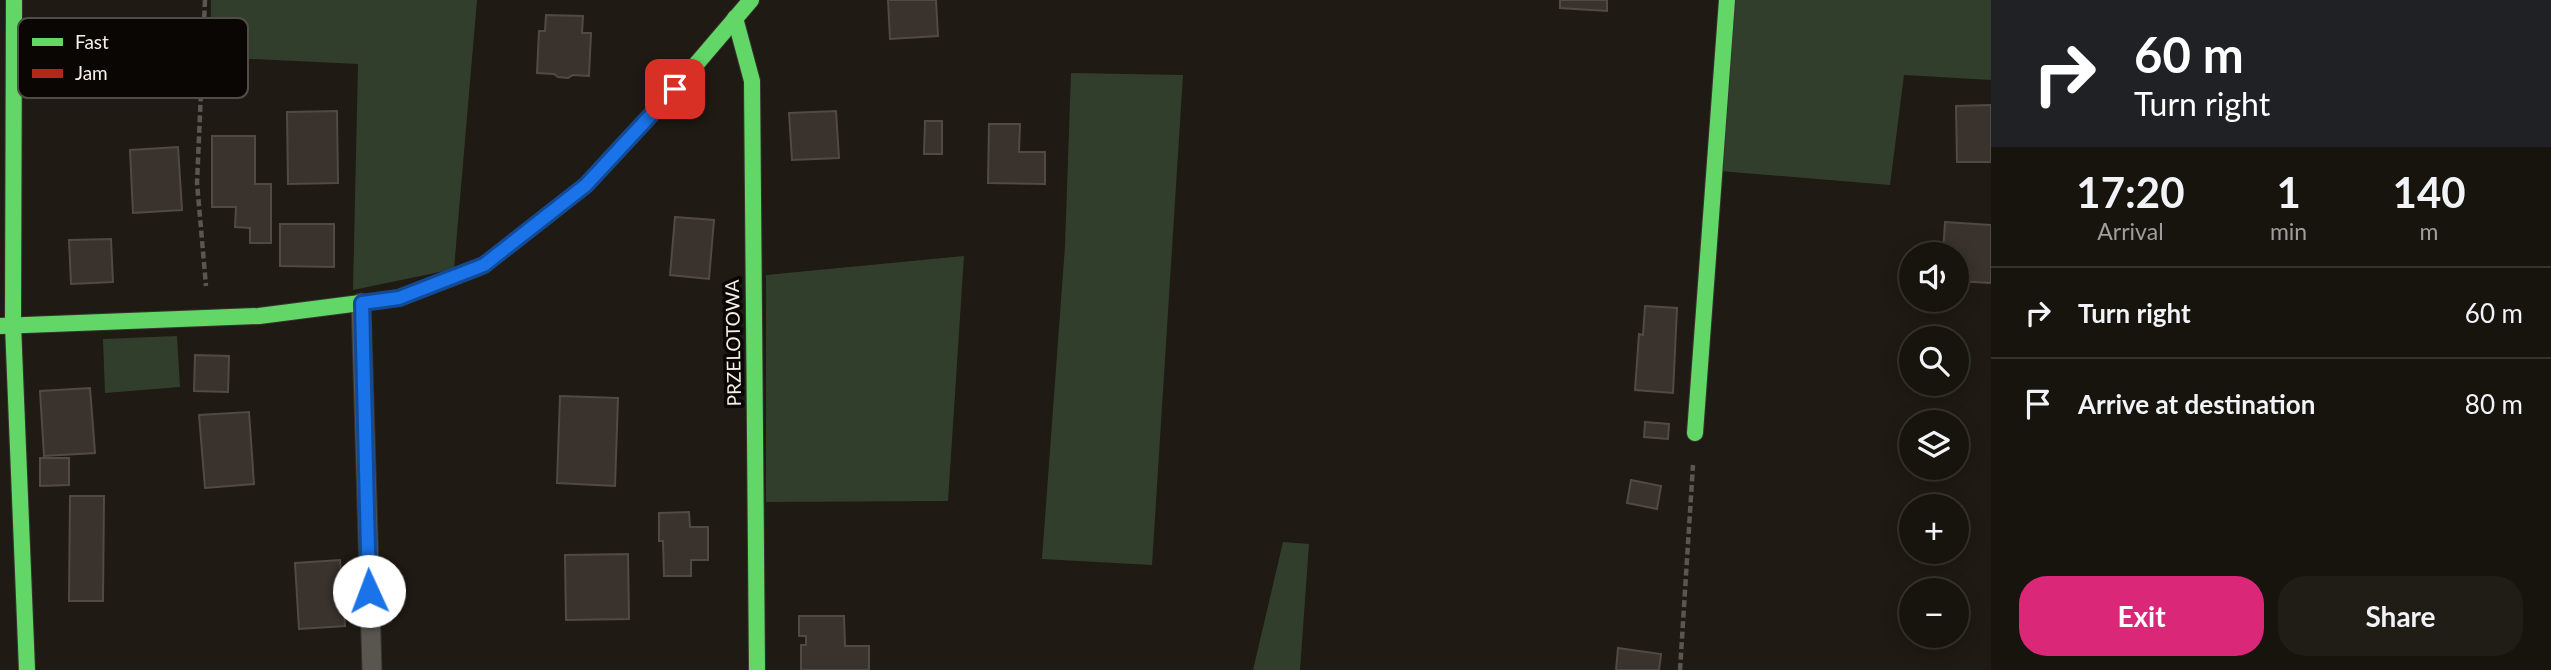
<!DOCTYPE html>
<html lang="en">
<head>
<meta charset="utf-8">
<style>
	:root { --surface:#17140e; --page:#201d17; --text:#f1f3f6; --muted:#9e9e9e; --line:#36332e; --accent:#db2777 }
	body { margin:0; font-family:Lato,sans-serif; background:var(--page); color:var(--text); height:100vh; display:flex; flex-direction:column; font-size:26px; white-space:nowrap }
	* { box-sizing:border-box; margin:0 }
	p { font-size:23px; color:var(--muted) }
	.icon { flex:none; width:38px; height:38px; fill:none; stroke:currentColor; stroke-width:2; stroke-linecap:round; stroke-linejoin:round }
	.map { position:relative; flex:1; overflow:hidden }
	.drawer { display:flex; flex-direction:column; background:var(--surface); width:560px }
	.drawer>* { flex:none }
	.hud { background:#202124; color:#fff; overflow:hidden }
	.tools { position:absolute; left:1899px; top:242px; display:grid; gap:14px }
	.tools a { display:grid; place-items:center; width:70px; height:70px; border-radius:50%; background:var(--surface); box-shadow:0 4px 18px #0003,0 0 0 2px var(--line); font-size:35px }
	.pin { position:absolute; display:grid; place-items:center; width:60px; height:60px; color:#fff; margin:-30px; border-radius:14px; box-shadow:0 4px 10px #0006 }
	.me { position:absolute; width:77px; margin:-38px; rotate:358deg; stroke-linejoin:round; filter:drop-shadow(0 0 5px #0008) }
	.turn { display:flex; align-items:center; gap:24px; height:147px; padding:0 28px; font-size:32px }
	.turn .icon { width:91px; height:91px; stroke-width:2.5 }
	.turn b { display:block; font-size:49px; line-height:60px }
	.eta { display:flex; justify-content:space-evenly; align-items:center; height:119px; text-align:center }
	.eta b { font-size:42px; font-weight:700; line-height:49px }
	.primary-button { display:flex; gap:14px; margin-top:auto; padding:14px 28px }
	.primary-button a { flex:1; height:80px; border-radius:28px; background:var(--accent); color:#fff; font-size:28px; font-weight:700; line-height:80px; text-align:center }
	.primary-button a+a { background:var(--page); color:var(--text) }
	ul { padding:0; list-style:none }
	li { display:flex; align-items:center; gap:21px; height:91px; padding:0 28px; border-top:2px solid var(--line) }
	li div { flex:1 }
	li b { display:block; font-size:26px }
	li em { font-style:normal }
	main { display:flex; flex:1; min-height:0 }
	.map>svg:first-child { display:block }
	.green { fill:#323e2c }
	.building { fill:#39322d; stroke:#504a46; stroke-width:2 }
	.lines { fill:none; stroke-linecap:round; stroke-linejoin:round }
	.lane-casing { stroke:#37332e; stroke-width:21 }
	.fast-casing { stroke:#37332e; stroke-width:18 }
	.jam-casing { stroke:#37332e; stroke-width:18 }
	.path { stroke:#5a5650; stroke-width:4.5; stroke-dasharray:7 3.5; stroke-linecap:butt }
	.lane { stroke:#59554f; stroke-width:19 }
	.fast { stroke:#63d668; stroke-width:16 }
	.jam { stroke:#b3261e; stroke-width:16 }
	.route-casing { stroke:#114b97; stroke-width:18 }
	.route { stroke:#1a73e8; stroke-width:12 }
	.labels { text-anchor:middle; stroke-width:7; stroke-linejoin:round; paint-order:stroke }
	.street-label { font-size:19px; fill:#f6efe7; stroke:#0a0603 }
	.key { fill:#0a0603; stroke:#514c47; stroke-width:2 }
	.key-label { font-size:19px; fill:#f6efe7 }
</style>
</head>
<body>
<main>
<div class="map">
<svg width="1991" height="670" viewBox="0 0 1991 670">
	<rect width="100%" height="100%" fill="#1f1a13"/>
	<g class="green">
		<path d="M211,0H477L454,269L353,290L358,64L211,57Z"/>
		<path d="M1735,0H1991V80L1904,75L1890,185L1720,171Z"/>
		<path d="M1071,73L1183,75L1152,565L1042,559L1065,246Z"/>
		<path d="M964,256L948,501L766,502V275Z"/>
		<path d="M177,336L180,387L105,393L103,339Z"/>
		<path d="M1283,542L1309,544L1300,670H1253Z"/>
	</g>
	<g class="building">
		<path d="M888,0H936L938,36L890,39Z"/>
		<path d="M1560,0H1607V11L1560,8Z"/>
		<path d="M546,15L583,16L582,33H591L589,76L573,75L568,78L558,77L554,74L537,73L539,31H545Z"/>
		<path d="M1991,105V162H1957L1956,106Z"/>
		<path d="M337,111L338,183L288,184L287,112Z"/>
		<path d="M836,111L839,158L792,160L789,113Z"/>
		<path d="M925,121H942V154H924Z"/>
		<path d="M989,124H1020L1019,152H1045V184L988,183Z"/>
		<path d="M212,136H255V184H271V243H250V228L235,227L236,207H212Z"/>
		<path d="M178,147L182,210L133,213L130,150Z"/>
		<path d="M675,217L714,220L709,279L670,275Z"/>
		<path d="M1945,222L1991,225V283L1956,281V254H1943Z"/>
		<path d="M280,224H334V267L280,266Z"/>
		<path d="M111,239L113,282L71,284L69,240Z"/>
		<path d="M1645,306L1677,308L1673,393L1635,390L1639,334L1643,335Z"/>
		<path d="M195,355L229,356L228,392L194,391Z"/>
		<path d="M90,388L95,453L44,456L40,391Z"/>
		<path d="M560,396L618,398L615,486L557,483Z"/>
		<path d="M249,412L254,484L205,488L199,415Z"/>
		<path d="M1645,422L1669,424L1668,439L1644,437Z"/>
		<path d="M40,458H69V485L40,486Z"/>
		<path d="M1631,480L1661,486L1657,509L1627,503Z"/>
		<path d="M70,496H104L103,601H69Z"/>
		<path d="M689,512L690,527H708V560H691V576H664L663,541H659V513Z"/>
		<path d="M628,554L629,619L566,620L565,555Z"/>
		<path d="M340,560L345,626L299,629L295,563Z"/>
		<path d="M799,616H844L845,646H869V670H801V645H806V636H799Z"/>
		<path d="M1618,648L1661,654L1659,670H1616Z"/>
	</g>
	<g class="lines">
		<g class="lane-casing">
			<path id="lane" d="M361,303L372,670"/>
		</g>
		<g class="fast-casing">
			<g id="fast">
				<path d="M14,0L13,325L27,670"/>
				<path d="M735,18L752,81L757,670"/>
				<path d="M608,161L675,89L751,0"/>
				<path d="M0,326L259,316L399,298L477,268"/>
				<path d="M1695,433L1727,0"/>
			</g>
		</g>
		<g class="jam-casing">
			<path id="jam" d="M477,268L484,265L586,185L608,161"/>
		</g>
		<g class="path">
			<path d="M205,0L197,183L206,286"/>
			<path d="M1680,670L1693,465"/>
		</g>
		<use href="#lane" class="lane"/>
		<use href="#fast" class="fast"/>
		<use href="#jam" class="jam"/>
	</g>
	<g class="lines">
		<g class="route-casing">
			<path id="route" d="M369,591L362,303L399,298L484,265L586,185L675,89"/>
		</g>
		<use href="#route" class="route"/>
	</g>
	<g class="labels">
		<g class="street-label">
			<text transform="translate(733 343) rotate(-91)" y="7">PRZELOTOWA</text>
		</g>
	</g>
	<rect x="18" y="18" width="230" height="80" rx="10" class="key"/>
	<rect x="32" y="38" width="31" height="8" fill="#63d668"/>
	<rect x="32" y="69" width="31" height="9" fill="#b3261e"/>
	<g class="key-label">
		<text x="75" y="49">Fast</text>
		<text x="75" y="80">Jam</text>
	</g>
</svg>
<div class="tools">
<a><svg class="icon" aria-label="sound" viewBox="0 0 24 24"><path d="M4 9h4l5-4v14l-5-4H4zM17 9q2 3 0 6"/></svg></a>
<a><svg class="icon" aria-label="search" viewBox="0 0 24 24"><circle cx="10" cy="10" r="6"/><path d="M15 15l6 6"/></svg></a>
<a><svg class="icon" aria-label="layers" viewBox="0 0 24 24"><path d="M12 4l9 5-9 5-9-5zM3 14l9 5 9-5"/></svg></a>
<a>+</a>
<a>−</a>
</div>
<div class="pin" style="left:675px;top:89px;background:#d93025"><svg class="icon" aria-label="arrive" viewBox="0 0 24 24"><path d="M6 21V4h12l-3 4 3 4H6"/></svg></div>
<svg class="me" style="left:369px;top:591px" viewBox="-20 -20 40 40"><circle r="19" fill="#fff"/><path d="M0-13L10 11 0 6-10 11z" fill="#1a73e8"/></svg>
</div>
<section class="drawer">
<div class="hud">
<div class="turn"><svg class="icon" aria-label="right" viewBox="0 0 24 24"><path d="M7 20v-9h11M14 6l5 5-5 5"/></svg><div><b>60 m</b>Turn right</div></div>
</div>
<div class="eta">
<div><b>17:20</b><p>Arrival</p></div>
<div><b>1</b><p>min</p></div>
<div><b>140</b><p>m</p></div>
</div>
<ul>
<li><svg class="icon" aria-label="right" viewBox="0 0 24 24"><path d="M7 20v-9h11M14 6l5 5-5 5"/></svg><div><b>Turn right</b></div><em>60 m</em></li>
<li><svg class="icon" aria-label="arrive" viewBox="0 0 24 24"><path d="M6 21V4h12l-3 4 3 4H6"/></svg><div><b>Arrive at destination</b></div><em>80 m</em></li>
</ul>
<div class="primary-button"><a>Exit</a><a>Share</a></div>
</section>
</main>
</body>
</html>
